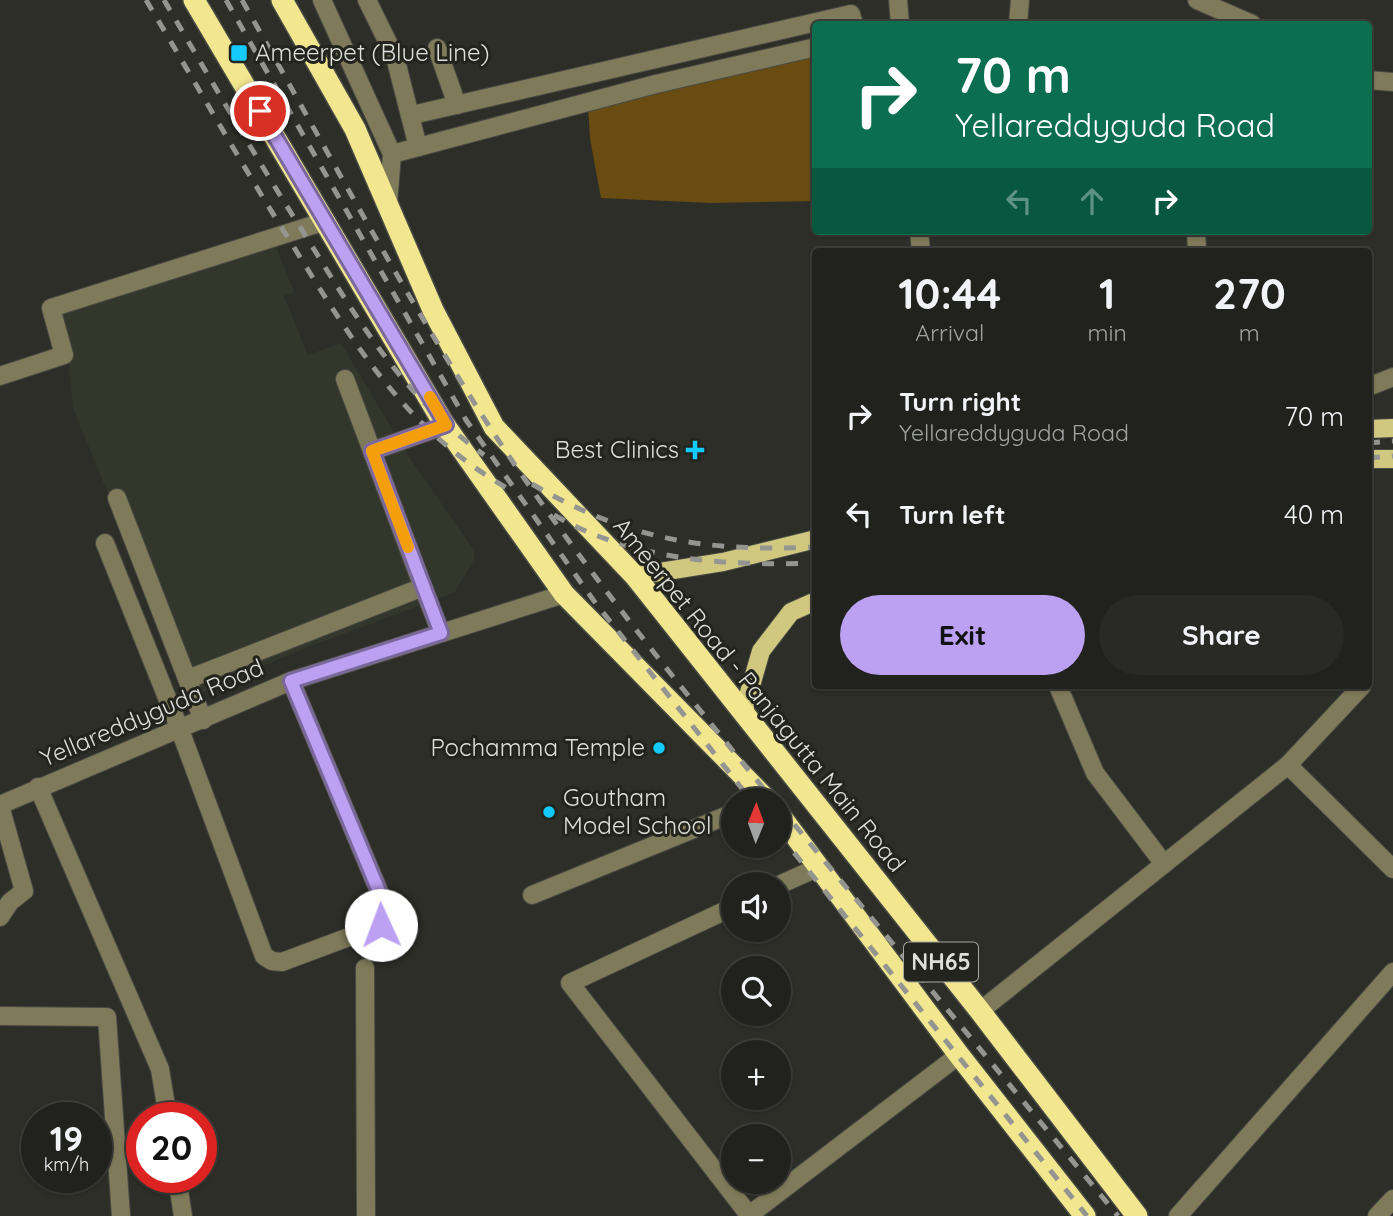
<!DOCTYPE html>
<html lang="en">
<head>
<meta charset="utf-8">
<style>
	:root { --surface:#21221d; --page:#292a26; --text:#f1f3f6; --muted:#a2a4a4; --line:#3e3f3b; --accent:#bca0f2 }
	body { margin:0; font-family:Quicksand,sans-serif; background:var(--page); color:var(--text); height:100vh; display:flex; flex-direction:column; font-size:26px; white-space:nowrap }
	* { box-sizing:border-box; margin:0 }
	p { font-size:23px; color:var(--muted) }
	.icon { flex:none; width:38px; height:38px; fill:none; stroke:currentColor; stroke-width:2; stroke-linecap:round; stroke-linejoin:round }
	.map { position:relative; flex:1; overflow:hidden }
	.details { position:absolute; left:812px; top:248px; width:560px; height:441px; display:flex; flex-direction:column; background:var(--surface); border-radius:7px; box-shadow:0 2px 5px #0004,0 0 0 2px var(--line) }
	.details>* { flex:none }
	.guide { position:absolute; left:812px; top:21px; width:560px; height:214px; border-radius:7px; box-shadow:0 2px 5px #0004,0 0 0 2px var(--line); background:#0b6e4f; color:#fff; overflow:hidden }
	.needle { width:46px; rotate:1deg }
	.fabs { position:absolute; left:721px; top:788px; display:grid; gap:14px }
	.fabs a { display:grid; place-items:center; width:70px; height:70px; border-radius:50%; background:var(--surface); box-shadow:0 2px 5px #0004,0 0 0 2px var(--line); font-size:35px }
	.speed { position:absolute; left:21px; top:1102px; display:flex; gap:14px; font-size:35px; font-weight:700; text-align:center }
	.speed>* { display:grid; place-content:center; width:91px; height:91px; border-radius:50%; background:var(--surface); box-shadow:0 2px 5px #0004,0 0 0 2px var(--line); line-height:1 }
	.speed small { font-size:18px; font-weight:400 }
	.speed .limit { border:10px solid #d22; background:#fff; color:#111 }
	.pin { position:absolute; display:grid; place-items:center; width:60px; height:60px; color:#fff; margin:-30px; border:4px solid #fff; border-radius:50%; box-shadow:0 2px 7px #0007 }
	.me { position:absolute; width:77px; margin:-38px; rotate:358deg; stroke-linejoin:round; filter:drop-shadow(0 0 5px #0008) }
	.turn { display:flex; align-items:center; gap:24px; height:147px; padding:0 28px; font-size:32px }
	.turn .icon { width:91px; height:91px; stroke-width:2.5 }
	.turn b { display:block; font-size:49px; line-height:60px }
	.lanes { display:flex; align-items:center; height:66px; padding:0 28px; background:#0003; justify-content:center; gap:35px; direction:ltr }
	.lanes .off { opacity:.35 }
	.eta { display:flex; justify-content:space-evenly; align-items:center; height:119px; text-align:center }
	.eta b { font-size:42px; font-weight:800; line-height:49px }
	.primary-button { display:flex; gap:14px; margin-top:auto; padding:14px 28px }
	.primary-button a { flex:1; height:80px; border-radius:42px; background:var(--accent); color:#111; font-size:28px; font-weight:800; line-height:80px; text-align:center }
	.primary-button a+a { background:var(--page); color:var(--text) }
	ul { padding:0; list-style:none }
	li { display:flex; align-items:center; gap:21px; height:98px; padding:0 28px }
	li div { flex:1 }
	li b { display:block; font-size:26px }
	li em { font-style:normal }
	.map>svg:first-child { display:block }
	.built { fill:#33372b }
	.green { fill:#684c12 }
	.lines { fill:none; stroke-linecap:round; stroke-linejoin:round }
	.minor-casing { stroke:#484a44; stroke-width:20 }
	.major-casing { stroke:#484a44; stroke-width:20 }
	.highway-casing { stroke:#484a44; stroke-width:24 }
	.minor { stroke:#7f7a59; stroke-width:18 }
	.major { stroke:#d1c880; stroke-width:18 }
	.highway { stroke:#f2e68f; stroke-width:21 }
	.rail { stroke:#949590; stroke-width:5; stroke-dasharray:12 12; stroke-linecap:butt }
	.route-casing { stroke:#7a689d; stroke-width:18 }
	.route { stroke:#bca0f2; stroke-width:12 }
	.slow { stroke:#f59e0b; stroke-width:12 }
	.poi-dot { fill:#14cafb; stroke:#22241d; stroke-width:2.5 }
	.labels { text-anchor:middle; stroke-width:6; stroke-linejoin:round; paint-order:stroke }
	.shield { fill:#22241d; stroke:#a6a7a1; stroke-width:2 }
	.shield-label { font-size:23px; font-weight:bold; fill:#dedfda }
	.poi-label { font-size:24px; fill:#dedfda; stroke:#22241d; text-anchor:start }
	.street-label { font-size:24px; fill:#dedfda; stroke:#22241d }
</style>
</head>
<body>
<div class="map">
<svg width="1393" height="1216" viewBox="0 0 1393 1216">
	<rect width="100%" height="100%" fill="#2c2e27"/>
	<path class="built" d="M274,241L294,292L284,296L308,355L341,343L407,454L474,550V560L454,593L303,649L187,699L146,587L73,408L68,356L55,309Z"/>
	<path class="green" d="M815,57V201L711,203L601,198L590,139L588,105Z"/>
	<g class="lines">
		<g class="minor-casing">
			<g id="minor">
				<path d="M322,0L392,154L388,205"/>
				<path d="M367,0L395,57L418,147"/>
				<path d="M898,0L900,24"/>
				<path d="M1197,0L1252,24"/>
				<path d="M1018,24L1020,0"/>
				<path d="M437,48L457,105"/>
				<path d="M1368,80L1393,82"/>
				<path d="M412,115L851,14L854,24"/>
				<path d="M392,154L656,84L816,47"/>
				<path d="M919,231L921,252"/>
				<path d="M1196,231L1197,252"/>
				<path d="M0,376L64,355L51,308L326,221"/>
				<path d="M1368,387L1393,377"/>
				<path d="M372,451L446,425"/>
				<path d="M117,498L203,720"/>
				<path d="M105,543L180,730L264,956L272,961L282,962L381,925L386,918V908L291,681"/>
				<path d="M423,587L441,633"/>
				<path d="M188,679L423,587L345,379"/>
				<path d="M1058,686L1095,773L1164,864"/>
				<path d="M1362,686L1288,765L1393,869"/>
				<path d="M38,787L160,1069L168,1118"/>
				<path d="M0,805L291,681L564,594"/>
				<path d="M0,806L24,891L10,902L0,917"/>
				<path d="M779,885L819,867"/>
				<path d="M532,895L733,813"/>
				<path d="M733,907L570,983L749,1215"/>
				<path d="M365,968L366,1216"/>
				<path d="M980,1011L1288,765"/>
				<path d="M0,1016L107,1017L121,1216"/>
				<path d="M177,1178L183,1216"/>
				<path d="M748,1216L959,1055"/>
				<path d="M1178,1216L1393,972"/>
				<path d="M1377,1216L1393,1199"/>
			</g>
		</g>
		<g class="major-casing">
			<g id="major">
				<path d="M1368,429L1393,428"/>
				<path d="M1368,459H1393"/>
				<path d="M635,576L723,562L816,539"/>
				<path d="M744,710L761,651L791,612L816,601"/>
			</g>
		</g>
		<g class="highway-casing">
			<g id="highway">
				<path d="M194,0L444,424L564,594L767,800"/>
				<path d="M282,0L355,129L433,310L494,427L635,576L980,1011L1137,1216"/>
				<path d="M779,814L959,1055L1085,1216"/>
			</g>
		</g>
		<use href="#minor" class="minor"/>
		<use href="#major" class="major"/>
		<use href="#highway" class="highway"/>
		<g class="rail">
			<path d="M146,0C194,80 240,162 290,241C353,342 404,430 512,491"/>
			<path d="M164,0C211,80 257,160 307,238C359,322 402,395 484,455"/>
			<path d="M226,0L466,420L594,601L751,800"/>
			<path d="M242,0C320,138 395,278 480,412C567,548 671,675 773,800"/>
			<path d="M1368,443L1393,441"/>
			<path d="M1368,458L1393,456"/>
			<path d="M532,484C628,540 705,552 816,547"/>
			<path d="M554,515C633,561 726,566 816,563"/>
			<path d="M779,806L1118,1216"/>
			<path d="M779,834L1087,1216"/>
		</g>
	</g>
	<g class="lines">
		<g class="route-casing">
			<path id="route" d="M260,111L446,425L372,451L441,633L291,681L386,908L381,925"/>
		</g>
		<use href="#route" class="route"/>
		<path class="slow" d="M408,547L372,451L446,425L430,397"/>
	</g>
	<g class="poi-dot">
		<rect x="230" y="44" width="18" height="18" rx="3.5"/>
		<path d="M691.5 439.5h7v7h7v7h-7v7h-7v-7h-7v-7h7z"/>
		<circle cx="659" cy="748" r="7"/>
		<circle cx="549" cy="812" r="7"/>
	</g>
	<g class="labels">
		<rect class="shield" x="904" y="942.5" width="74" height="39" rx="5"/>
		<g class="shield-label">
			<text x="941" y="970">NH65</text>
		</g>
		<g class="poi-label">
			<text x="255" y="61">Ameerpet (Blue Line)</text>
			<text x="679" y="458" text-anchor="end">Best Clinics</text>
			<text x="645" y="756" text-anchor="end">Pochamma Temple</text>
			<text x="563" y="806">Goutham<tspan x="563" dy="28">Model School</tspan></text>
		</g>
		<g class="street-label">
			<text transform="translate(759 695) rotate(51)" y="8">Ameerpet Road - Panjagutta Main Road</text>
			<text transform="translate(152 713) rotate(-23)" y="8">Yellareddyguda Road</text>
		</g>
	</g>
</svg>
<div class="fabs">
<a><svg class="needle" viewBox="-14 -14 28 28"><path d="M0-13l5 13h-10z" fill="#e53935"/><path d="M0 13l5-13h-10z" fill="#a2a4a4"/></svg></a>
<a><svg class="icon" aria-label="sound" viewBox="0 0 24 24"><path d="M4 9h4l5-4v14l-5-4H4zM17 9q2 3 0 6"/></svg></a>
<a><svg class="icon" aria-label="search" viewBox="0 0 24 24"><circle cx="10" cy="10" r="6"/><path d="M15 15l6 6"/></svg></a>
<a>+</a>
<a>−</a>
</div>
<div class="speed"><div>19<small>km/h</small></div><div class="limit">20</div></div>
<div class="pin" style="left:260px;top:111px;background:#d93025"><svg class="icon" aria-label="arrive" viewBox="0 0 24 24"><path d="M6 21V4h12l-3 4 3 4H6"/></svg></div>
<svg class="me" style="left:381px;top:925px" viewBox="-20 -20 40 40"><circle r="19" fill="#fff"/><path d="M0-13L10 11 0 6-10 11z" fill="#bca0f2"/></svg>
<div class="guide">
<div class="turn"><svg class="icon" aria-label="right" viewBox="0 0 24 24"><path d="M7 20v-9h11M14 6l5 5-5 5"/></svg><div><b>70 m</b>Yellareddyguda Road</div></div>
<div class="lanes"><svg class="icon off" aria-label="left" viewBox="0 0 24 24"><path d="M17 20v-9H6M10 6l-5 5 5 5"/></svg><svg class="icon off" aria-label="ahead" viewBox="0 0 24 24"><path d="M12 20V5M6 11l6-6 6 6"/></svg><svg class="icon" aria-label="right" viewBox="0 0 24 24"><path d="M7 20v-9h11M14 6l5 5-5 5"/></svg></div>
</div>
<section class="details">
<div class="eta">
<div><b>10:44</b><p>Arrival</p></div>
<div><b>1</b><p>min</p></div>
<div><b>270</b><p>m</p></div>
</div>
<ul>
<li><svg class="icon" aria-label="right" viewBox="0 0 24 24"><path d="M7 20v-9h11M14 6l5 5-5 5"/></svg><div><b>Turn right</b><p>Yellareddyguda Road</p></div><em>70 m</em></li>
<li><svg class="icon" aria-label="left" viewBox="0 0 24 24"><path d="M17 20v-9H6M10 6l-5 5 5 5"/></svg><div><b>Turn left</b></div><em>40 m</em></li>
</ul>
<div class="primary-button"><a>Exit</a><a>Share</a></div>
</section>
</div>
</body>
</html>
